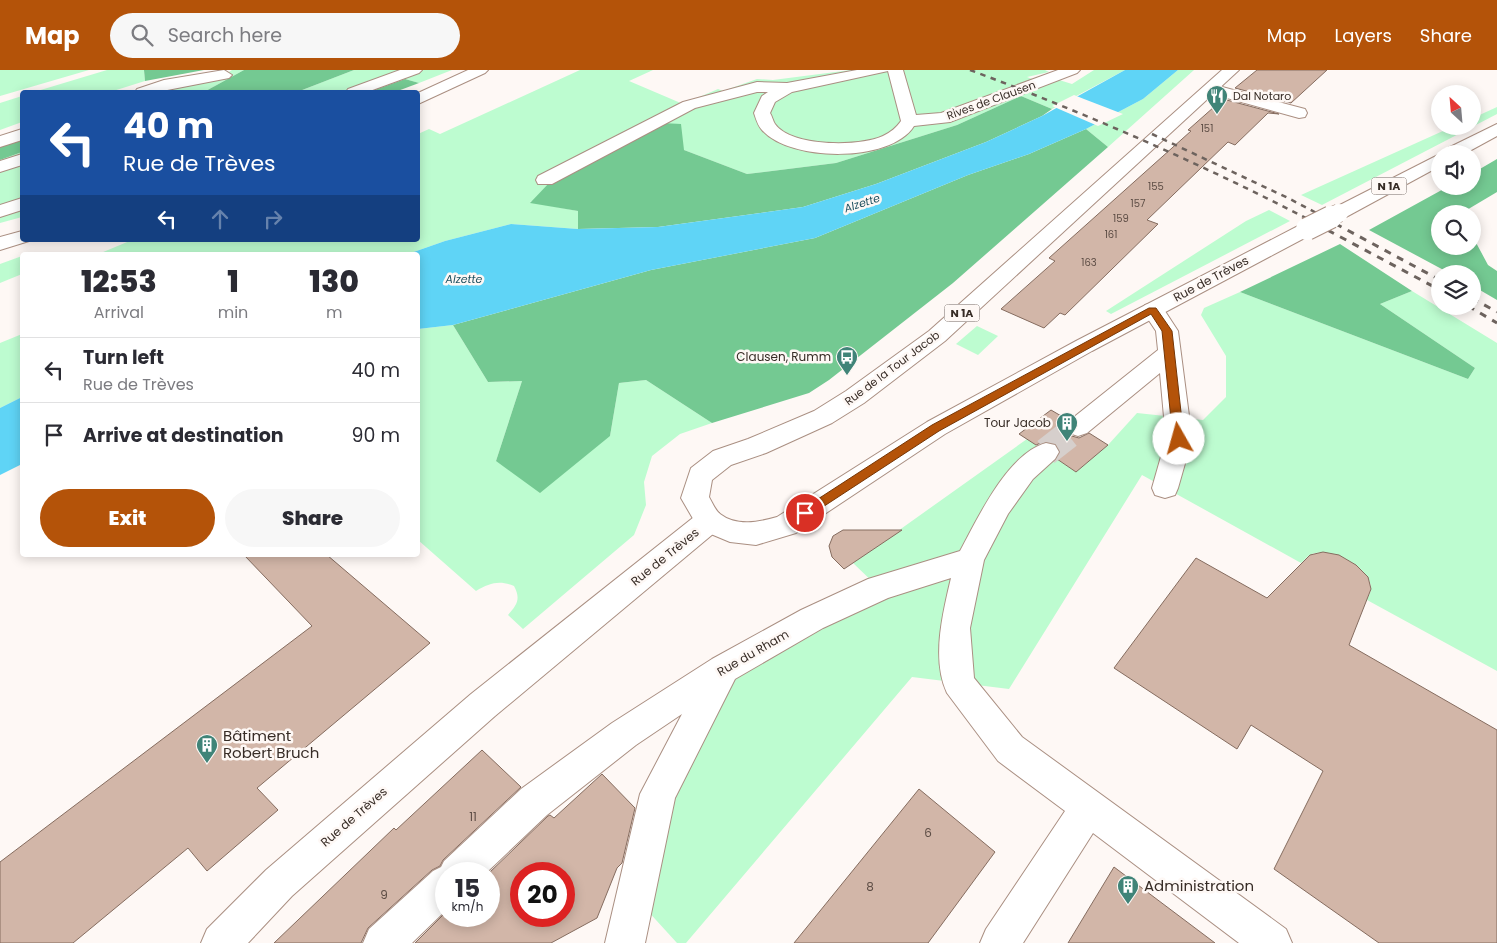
<!DOCTYPE html>
<html lang="en">
<head>
<meta charset="utf-8">
<style>
	:root { --surface:#fff; --page:#f7f7f7; --text:#2b2b33; --muted:#7c7c81; --line:#e1e1e2; --accent:#b45309 }
	body { margin:0; font-family:Poppins,sans-serif; background:var(--page); color:var(--text); height:100vh; display:flex; flex-direction:column; font-size:19px; white-space:nowrap }
	* { box-sizing:border-box; margin:0 }
	p { font-size:16px; color:var(--muted) }
	.icon { flex:none; width:28px; height:28px; fill:none; stroke:currentColor; stroke-width:2; stroke-linecap:round; stroke-linejoin:round }
	.map { position:relative; flex:1; overflow:hidden }
	.details { position:absolute; left:20px; top:182px; width:400px; height:305px; display:flex; flex-direction:column; background:var(--surface); border-radius:5px; box-shadow:0 2px 12px #0003 }
	.details>* { flex:none }
	.hud { position:absolute; left:20px; top:20px; width:400px; height:152px; border-radius:5px; box-shadow:0 2px 12px #0003; background:#1a4fa0; color:#fff; overflow:hidden }
	.needle { width:32px; rotate:334deg }
	.tools { position:absolute; left:1431px; top:15px; display:grid; gap:10px }
	.tools a { display:grid; place-items:center; width:50px; height:50px; border-radius:50%; background:var(--surface); box-shadow:0 2px 12px #0003; font-size:25px }
	.speed { position:absolute; left:435px; top:792px; display:flex; gap:10px; font-size:25px; font-weight:700; text-align:center }
	.speed>* { display:grid; place-content:center; width:65px; height:65px; border-radius:50%; background:var(--surface); box-shadow:0 2px 12px #0003; line-height:1 }
	.speed small { font-size:12px; font-weight:400 }
	.speed .limit { border:8px solid #d22; background:#fff; color:#111 }
	.pin { position:absolute; display:grid; place-items:center; width:42px; height:42px; color:#fff; margin:-21px; border:2px solid #fff; border-radius:50%; box-shadow:0 1px 5px #0007 }
	.me { position:absolute; width:55px; margin:-28px; rotate:353deg; stroke-linejoin:round; filter:drop-shadow(0 0 4px #0008) }
	.turn { display:flex; align-items:center; gap:18px; height:105px; padding:0 20px; font-size:22px }
	.turn .icon { width:65px; height:65px; stroke-width:2.5 }
	.turn b { display:block; font-size:35px; line-height:42px }
	.lanes { display:flex; align-items:center; height:48px; padding:0 20px; background:#0003; justify-content:center; gap:25px; direction:ltr }
	.lanes .off { opacity:.35 }
	.eta { display:flex; justify-content:space-evenly; align-items:center; height:85px; text-align:center }
	.eta b { font-size:30px; font-weight:800; line-height:35px }
	.action { display:flex; gap:10px; margin-top:auto; padding:10px 20px }
	.action a { flex:1; height:58px; border-radius:30px; background:var(--accent); color:#fff; font-size:20px; font-weight:800; line-height:58px; text-align:center }
	.action a+a { background:var(--page); color:var(--text) }
	ul { padding:0; list-style:none }
	li { display:flex; align-items:center; gap:15px; height:65px; padding:0 20px; border-top:1px solid var(--line) }
	li div { flex:1 }
	li b { display:block; font-size:19px }
	li em { font-style:normal }
	header { display:flex; align-items:center; gap:30px; box-sizing:border-box; height:70px; padding:0 25px; background:var(--accent); color:#fff }
	header strong { font-size:24px }
	nav { display:flex; gap:28px; margin-inline-start:auto; font-size:18px }
	.search { width:350px; height:45px; background:var(--page); display:flex; align-items:center; gap:12px; box-sizing:border-box; padding:0 18px; border-radius:28px; color:var(--muted); font-size:19px }
	.map>svg:first-child { display:block }
	.green { fill:#bdfcd0 }
	.forest { fill:#74c992 }
	.water { fill:#5fd4f6 }
	.pier { fill:#fef8f5 }
	.building { fill:#d2b6a8; stroke:#856c5f; fill-rule:evenodd }
	.lines { fill:none; stroke-linecap:round; stroke-linejoin:round }
	.minor-tunnel { stroke:#d6cfcc; stroke-width:28; stroke-dasharray:28 14; stroke-linecap:butt }
	.minor-casing { stroke:#aa8f82; stroke-width:2 }
	.major-casing { stroke:#aa8f82; stroke-width:2 }
	.minor { fill:#fff; fill-rule:evenodd }
	.major { fill:#fff; fill-rule:evenodd }
	.rail-far1 { stroke:#6d635e; stroke-width:2.5; stroke-dasharray:5.5 5.5; stroke-linecap:butt }
	.rail { stroke:#6d635e; stroke-width:3; stroke-dasharray:7 7; stroke-linecap:butt }
	.major-bridge-far1-casing { stroke:#aa8f82; stroke-width:19; stroke-linecap:butt }
	.major-bridge-casing { stroke:#aa8f82; stroke-width:24; stroke-linecap:butt }
	.major-bridge-far1 { stroke:#fff; stroke-width:18 }
	.major-bridge { stroke:#fff; stroke-width:22 }
	.route { fill:#b45309; stroke:#753606 }
	.labels { text-anchor:middle; stroke-width:5; stroke-linejoin:round; paint-order:stroke }
	.number-label { font-size:10px; fill:#5e4e46 }
	.far-poi-label { font-size:11px; fill:#372c26; stroke:#fef8f5; text-anchor:start }
	.far-street-label { font-size:11px; fill:#372c26; stroke:#fef8f5 }
	.shield { fill:#fef8f5; stroke:#736964; stroke-width:1 }
	.shield-label { font-size:11px; font-weight:bold; fill:#372c26 }
	.far-water-label { font-size:11px; font-style:italic; fill:#1e505f; stroke:#fef8f5 }
	.street-label { font-size:12px; fill:#372c26; stroke:#fef8f5 }
	.poi-label { font-size:12px; fill:#372c26; stroke:#fef8f5; text-anchor:end }
	.near-number-label { font-size:12px; fill:#5e4e46 }
	.near-poi-label { font-size:15px; fill:#372c26; stroke:#fef8f5; text-anchor:start }
</style>
</head>
<body>
<header>
<strong>Map</strong>
<div class="search"><svg class="icon" aria-label="search" viewBox="0 0 24 24"><circle cx="10" cy="10" r="6"/><path d="M15 15l6 6"/></svg>Search here</div>
<nav><a>Map</a><a>Layers</a><a>Share</a></nav>
</header>
<div class="map">
<svg width="1497" height="873" viewBox="0 0 1497 873">
	<rect width="100%" height="100%" fill="#fef8f5"/>
	<g class="green">
		<path d="M0,0H89L0,26Z"/>
		<path d="M107,0H144L145,11L110,22H34Z"/>
		<path d="M232,0H244L204,22H143L164,15L224,5Z"/>
		<path d="M354,0H452L419,13L405,9L369,22H297Z"/>
		<path d="M580,0H653L629,11L683,34L718,19L723,21L757,9L773,10L851,0H1045L1049,2L1027,7L1046,14L1056,9L1072,14L1094,0H1125L1052,39L1021,26L957,55L836,93L747,104L684,80L530,132L578,141V159L511,154L445,171L405,185H96L132,170H418V64L429,59L440,64Z"/>
		<path d="M1178,0H1194L1108,77L1086,59L1143,29Z"/>
		<path d="M22,26V52L0,60V33Z"/>
		<path d="M1497,37V44L1322,135L1301,125L1454,56H1472L1473,48Z"/>
		<path d="M22,82V147L0,153V90Z"/>
		<path d="M1269,140L1290,151L1111,244L1106,241L1246,151Z"/>
		<path d="M22,186V204L0,213V194Z"/>
		<path d="M1412,221L1497,273V601L1367,530C1368,527 1371,522 1371,519C1372,497 1328,475 1310,485C1307,486 1304,491 1301,493L1142,405L1009,619L912,607L686,873H677L635,827L723,599L879,518L853,493L1027,369L1076,402L1108,375L1137,343L1203,350L1226,327V286L1201,245L1204,238L1240,222L1468,309L1475,298L1380,234Z"/>
		<path d="M453,255L488,312L522,311L496,391L610,366L619,313L646,310L712,353L680,364L652,386L644,412L646,435L634,465L523,559L508,545C517,535 521,529 514,516C499,510 490,513 476,521L418,470V259Z"/>
		<path d="M977,256L998,266L978,285L956,274Z"/>
		<path d="M22,264V327L0,338V273Z"/>
	</g>
	<g class="forest">
		<path d="M144,0H204L145,11Z"/>
		<path d="M244,0H354L297,22H204Z"/>
		<path d="M405,9L419,13L395,22H369Z"/>
		<path d="M1021,26L1052,39L1042,46L986,72L876,114L803,137L658,157L578,159V141L530,133L550,112L662,53L681,54L684,80L747,104L836,93L957,55Z"/>
		<path d="M1086,59L1108,77L953,213L829,310L809,323L712,353L646,310L619,313L610,366L540,423L496,391L522,311L488,312L453,255L651,200L815,168L968,105L1029,84Z"/>
		<path d="M22,64V82L0,90V72Z"/>
		<path d="M1497,89V122L1460,144H1440V176H1472L1473,167L1488,195L1497,201V230L1473,216L1472,204H1451L1369,160L1449,116H1472L1473,103Z"/>
		<path d="M1340,174L1412,221L1380,234L1475,298L1468,309L1240,222Z"/>
	</g>
	<g class="water">
		<path d="M1125,0H1178L1143,29L1086,59L1029,84L968,105L815,168L651,200L453,255L418,259V185H405L445,171L511,154L578,159L658,157L803,137L876,114L986,72L1042,46Z"/>
		<path d="M22,327V394L0,405V338Z"/>
	</g>
	<path class="pier" d="M1074,25L1084,29L1123,44L1098,56L1052,36Z"/>
	<g class="building">
		<path d="M1257,0H1327L1291,33L1235,18Z"/>
		<path d="M1223,29L1279,44L1268,43L1235,75L1228,72L1147,150L1158,154L1065,245L1060,243L1044,258L1001,239L1055,191L1049,188L1191,61L1188,60Z"/>
		<path d="M1051,340L1068,350L1063,358L1068,365L1079,368L1089,363L1108,375L1076,402L1057,389L1061,381L1055,373L1045,371L1036,375L1019,364Z"/>
		<path d="M843,460H902L844,499L832,487L829,476L833,466Z"/>
		<path d="M1323,482L1339,485L1356,495L1368,507L1371,519L1349,575L1497,660V873H1379L1274,799L1323,701L1251,655L1237,679L1114,598L1196,488L1267,528L1310,485Z"/>
		<path d="M244,485H327L430,573L257,718L278,740L207,801L188,778L73,873H0V792L312,556Z"/>
		<path d="M482,680L521,717L443,790L440,796L432,800L368,858L361,873H274L394,758L396,760Z"/>
		<path d="M602,704L635,738L622,793L617,798L597,848L551,873H415L446,842V846H489L488,804L548,746L550,745L554,748ZM521,804H564V846H521Z"/>
		<path d="M919,719L995,782L928,873H794Z"/>
		<path d="M1114,797L1215,873H1068Z"/>
	</g>
	<g class="lines">
		<path class="minor-tunnel" d="M1046,382L1078,357"/>
		<g class="minor-casing">
			<g id="minor">
				<path d="M224,0L232,5L229,8L157,22H135L137,19L164,10Z"/>
				<path d="M400,0H422L419,3L367,22H346L348,19Z"/>
				<path d="M857,0H903L916,45L941,43L1058,0H1080L1077,3L950,52L914,56C891,93 790,92 762,60C758,56 756,49 754,43L762,26L768,22H757L695,38L552,114H538L536,110L538,106L683,32L757,12L787,13ZM888,1L901,51C896,58 891,62 883,66C860,77 791,77 775,54C773,51 772,46 770,43L775,32L792,22Z"/>
				<path d="M1211,14L1305,39L1307,43L1305,47L1299,48L1205,22L1203,19Z"/>
				<path d="M22,59V70L0,77V66Z"/>
				<path d="M22,84V95L0,102V91Z"/>
				<path d="M22,128V140L0,147V135Z"/>
				<path d="M1153,233L1161,235L1178,261L1192,369L1178,418L1175,425L1165,428L1155,425L1152,418L1166,369L1160,303L1087,363L1078,366L1069,363L1065,357L1069,351L1158,280L1156,261L1142,240L1145,235Z"/>
				<path d="M1046,373L1055,375L1059,382L1055,389L1033,409L1008,444L984,490L970,558L974,608L1022,667L1286,859L1292,873H1239L1093,763L1023,873H980L986,859L1065,741L998,691L947,623C931,589 943,542 951,508L888,528L823,558L735,609L675,728L645,873H605L640,724L682,644L636,675L547,745L485,804H446V840L412,873H363L369,859L433,801L441,797L444,791L521,719L612,653L712,589L801,540L868,509L960,481C978,448 1007,384 1046,373Z"/>
				<path d="M709,440L719,443L723,451L719,459L495,646L292,826L248,873H201L207,859L266,800L471,624L699,443Z"/>
			</g>
		</g>
		<g class="major-casing">
			<g id="major">
				<path d="M468,0H488L485,3L418,34V23Z"/>
				<path d="M1222,0H1239L945,271L864,333L832,353L766,383L731,395L712,410L709,427C712,432 715,440 720,444C737,457 759,452 777,447L927,352L1076,271L1300,155H1314L1317,159L1314,163L1092,281L945,364L796,463L756,475L730,472L699,459L681,428L691,398L713,381L748,369L814,341L846,321L929,261Z"/>
				<path d="M1497,54V66L1464,84H1441L1444,80Z"/>
				<path d="M1440,84V96L1346,147H1332L1329,143L1332,139Z"/>
				<path d="M22,161V170L29,171L0,180V167Z"/>
			</g>
		</g>
		<use href="#minor" class="minor"/>
		<use href="#major" class="major"/>
		<g class="rail-far1">
			<path d="M970,0C1085,43 1197,92 1306,148"/>
			<path d="M1152,64L1288,128L1326,148"/>
		</g>
		<g class="rail">
			<path d="M1303,147L1440,220"/>
			<path d="M1323,147L1440,210"/>
			<path d="M1472,228L1497,242"/>
			<path d="M1468,236L1497,253"/>
		</g>
		<g class="major-bridge-far1-casing">
			<path id="major-bridge-far1" d="M1328,148L1339,143"/>
		</g>
		<g class="major-bridge-casing">
			<path id="major-bridge" d="M1307,159L1331,147"/>
		</g>
		<use href="#major-bridge-far1" class="major-bridge-far1"/>
		<use href="#major-bridge" class="major-bridge"/>
	</g>
	<path class="route" d="M1149,238H1156L1172,261L1184,369L1182,371H1175L1173,369L1162,261L1151,244L939,361L809,446H801V440L932,355Z"/>
	<defs>
		<g id="restaurant-pin" transform="scale(1.125)"><path d="M0 17L-7.5 6A9.5 9.5 0 1 1 7.5 6Z" fill="#408478" stroke="#fef8f5"/><path d="M-5-6h1v4h1v-4h1v4h1v-4h1v5L-1.5 .5V6h-2V.5L-5-1ZM5-6V6H3V1.5H1.5Q1.5-4 5-6Z" fill="#fff"/></g>
		<g id="bus-pin" transform="scale(1.125)"><path d="M0 17L-7.5 6A9.5 9.5 0 1 1 7.5 6Z" fill="#408478" stroke="#fef8f5"/><path d="M-5-6H5V4H4V6H2V4H-2V6H-4V4H-5ZM-3.5-4V0h7V-4ZM-3.5 1.2v1.5H-2V1.2ZM2 1.2v1.5H3.5V1.2Z" fill="#fff"/></g>
		<g id="building-pin" transform="scale(1.125)"><path d="M0 17L-7.5 6A9.5 9.5 0 1 1 7.5 6Z" fill="#408478" stroke="#fef8f5"/><path d="M-4-6H4V6H1V3H-1V6H-4ZM-2.5-4.3h1.7v1.8h-1.7ZM.8-4.3h1.7v1.8H.8ZM-2.5-1h1.7V.8h-1.7ZM.8-1h1.7V.8H.8Z" fill="#fff"/></g>
	</defs>
	<g fill-rule="evenodd">
		<use href="#restaurant-pin" x="1217" y="26"/>
		<use href="#bus-pin" x="847" y="287"/>
		<use href="#building-pin" x="1067" y="353"/>
		<use href="#building-pin" x="207" y="675"/>
		<use href="#building-pin" x="1128" y="816"/>
	</g>
	<g class="labels">
		<g class="number-label">
			<text x="1207" y="62">151</text>
			<text x="1156" y="120">155</text>
			<text x="1138" y="137">157</text>
			<text x="1121" y="152">159</text>
			<text x="1111" y="168">161</text>
			<text x="1089" y="196">163</text>
		</g>
		<g class="far-poi-label">
			<text x="1233" y="30">Dal Notaro</text>
		</g>
		<g class="far-street-label">
			<text transform="translate(991 30) rotate(-20)" y="4">Rives de Clausen</text>
			<text transform="translate(892 298) rotate(-37)" y="4">Rue de la Tour Jacob</text>
		</g>
		<g class="shield">
			<rect x="1371.5" y="107.5" width="35" height="17" rx="4"/>
			<rect x="944.5" y="234.5" width="35" height="17" rx="4"/>
		</g>
		<g class="shield-label">
			<text x="1389" y="120">N 1A</text>
			<text x="962" y="247">N 1A</text>
		</g>
		<g class="far-water-label">
			<text transform="translate(862 133) rotate(-18)" y="4">Alzette</text>
			<text x="464" y="213">Alzette</text>
		</g>
		<g class="street-label">
			<text transform="translate(1211 209) rotate(-28)" y="4">Rue de Trèves</text>
			<text transform="translate(665 487) rotate(-39)" y="4">Rue de Trèves</text>
			<text transform="translate(753 583) rotate(-30)" y="4">Rue du Rham</text>
			<text transform="translate(354 747) rotate(-41)" y="4">Rue de Trèves</text>
		</g>
		<g class="poi-label">
			<text x="831" y="291">Clausen, Rumm</text>
			<text x="1051" y="357">Tour Jacob</text>
		</g>
		<g class="near-number-label">
			<text x="473" y="751">11</text>
			<text x="928" y="767">6</text>
			<text x="870" y="821">8</text>
			<text x="384" y="829">9</text>
		</g>
		<g class="near-poi-label">
			<text x="223" y="671">Bâtiment<tspan x="223" dy="17">Robert Bruch</tspan></text>
			<text x="1144" y="821">Administration</text>
		</g>
	</g>
</svg>
<div class="tools">
<a><svg class="needle" viewBox="-14 -14 28 28"><path d="M0-13l5 13h-10z" fill="#e53935"/><path d="M0 13l5-13h-10z" fill="#7c7c81"/></svg></a>
<a><svg class="icon" aria-label="sound" viewBox="0 0 24 24"><path d="M4 9h4l5-4v14l-5-4H4zM17 9q2 3 0 6"/></svg></a>
<a><svg class="icon" aria-label="search" viewBox="0 0 24 24"><circle cx="10" cy="10" r="6"/><path d="M15 15l6 6"/></svg></a>
<a><svg class="icon" aria-label="layers" viewBox="0 0 24 24"><path d="M12 4l9 5-9 5-9-5zM3 14l9 5 9-5"/></svg></a>
</div>
<div class="speed"><div>15<small>km/h</small></div><div class="limit">20</div></div>
<div class="pin" style="left:805px;top:443px;background:#d93025"><svg class="icon" aria-label="arrive" viewBox="0 0 24 24"><path d="M6 21V4h12l-3 4 3 4H6"/></svg></div>
<svg class="me" style="left:1179px;top:369px" viewBox="-20 -20 40 40"><circle r="19" fill="#fff"/><path d="M0-13L10 11 0 6-10 11z" fill="#b45309"/></svg>
<div class="hud">
<div class="turn"><svg class="icon" aria-label="left" viewBox="0 0 24 24"><path d="M17 20v-9H6M10 6l-5 5 5 5"/></svg><div><b>40 m</b>Rue de Trèves</div></div>
<div class="lanes"><svg class="icon" aria-label="left" viewBox="0 0 24 24"><path d="M17 20v-9H6M10 6l-5 5 5 5"/></svg><svg class="icon off" aria-label="ahead" viewBox="0 0 24 24"><path d="M12 20V5M6 11l6-6 6 6"/></svg><svg class="icon off" aria-label="right" viewBox="0 0 24 24"><path d="M7 20v-9h11M14 6l5 5-5 5"/></svg></div>
</div>
<section class="details">
<div class="eta">
<div><b>12:53</b><p>Arrival</p></div>
<div><b>1</b><p>min</p></div>
<div><b>130</b><p>m</p></div>
</div>
<ul>
<li><svg class="icon" aria-label="left" viewBox="0 0 24 24"><path d="M17 20v-9H6M10 6l-5 5 5 5"/></svg><div><b>Turn left</b><p>Rue de Trèves</p></div><em>40 m</em></li>
<li><svg class="icon" aria-label="arrive" viewBox="0 0 24 24"><path d="M6 21V4h12l-3 4 3 4H6"/></svg><div><b>Arrive at destination</b></div><em>90 m</em></li>
</ul>
<div class="action"><a>Exit</a><a>Share</a></div>
</section>
</div>
</body>
</html>
